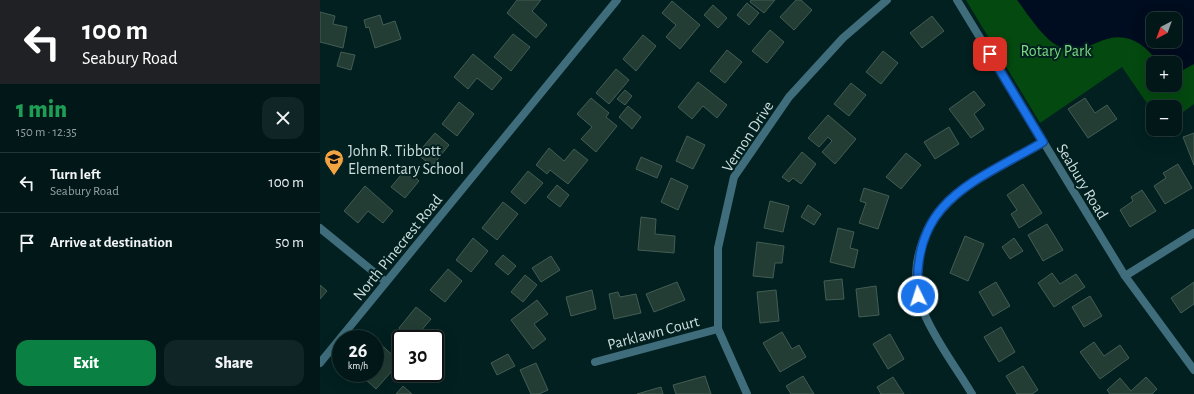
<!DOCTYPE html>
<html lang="en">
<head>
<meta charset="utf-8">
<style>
	:root { --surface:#021818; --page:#102525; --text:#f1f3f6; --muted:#96a0a2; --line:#233737; --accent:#0b8043 }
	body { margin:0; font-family:"Alegreya Sans",sans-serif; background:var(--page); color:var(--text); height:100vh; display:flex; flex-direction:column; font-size:15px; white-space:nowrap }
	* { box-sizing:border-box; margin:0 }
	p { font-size:13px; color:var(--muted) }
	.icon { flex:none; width:22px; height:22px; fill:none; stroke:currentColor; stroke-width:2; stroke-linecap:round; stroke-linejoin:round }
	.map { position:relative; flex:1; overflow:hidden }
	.side { display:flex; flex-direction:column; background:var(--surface); width:320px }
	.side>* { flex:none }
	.guide { background:#202124; color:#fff; overflow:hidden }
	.needle { width:26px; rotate:221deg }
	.buttons { position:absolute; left:826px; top:12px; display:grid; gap:8px }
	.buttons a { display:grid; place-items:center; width:36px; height:36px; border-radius:8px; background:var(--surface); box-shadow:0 4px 16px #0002,0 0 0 1px var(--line); font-size:20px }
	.speed { position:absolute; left:12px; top:330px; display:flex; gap:8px; font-size:20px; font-weight:700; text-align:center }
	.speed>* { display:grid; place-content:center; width:52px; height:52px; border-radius:50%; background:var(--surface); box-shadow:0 4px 16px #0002,0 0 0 1px var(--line); line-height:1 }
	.speed small { font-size:10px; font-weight:400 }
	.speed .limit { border:2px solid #111; border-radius:6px; background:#fff; color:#111 }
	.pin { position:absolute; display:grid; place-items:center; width:34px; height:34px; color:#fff; margin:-17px; border-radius:8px; box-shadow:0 2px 6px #0006 }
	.me { position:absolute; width:44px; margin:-22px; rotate:356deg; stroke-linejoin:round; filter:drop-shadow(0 0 3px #0008) }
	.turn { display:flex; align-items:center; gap:14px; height:84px; padding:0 16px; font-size:18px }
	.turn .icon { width:52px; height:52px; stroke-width:2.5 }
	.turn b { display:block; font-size:28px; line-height:34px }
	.round { display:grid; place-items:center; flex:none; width:42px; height:42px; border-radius:12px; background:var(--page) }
	.overview { display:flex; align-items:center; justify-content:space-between; height:68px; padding:0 16px }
	h1 { font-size:24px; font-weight:800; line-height:30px; color:#1e9e55 }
	.button { display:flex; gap:8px; margin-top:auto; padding:8px 16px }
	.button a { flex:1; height:46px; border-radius:12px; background:var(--accent); color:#fff; font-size:16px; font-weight:800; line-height:46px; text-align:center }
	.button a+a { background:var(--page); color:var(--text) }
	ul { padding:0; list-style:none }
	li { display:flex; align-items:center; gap:12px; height:60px; padding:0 16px; border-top:1px solid var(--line) }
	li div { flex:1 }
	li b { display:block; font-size:15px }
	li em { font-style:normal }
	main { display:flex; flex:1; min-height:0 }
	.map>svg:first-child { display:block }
	.green { fill:#044910; fill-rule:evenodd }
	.water { fill:#000c1f; fill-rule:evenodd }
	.building { fill:#233d34; stroke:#435d54 }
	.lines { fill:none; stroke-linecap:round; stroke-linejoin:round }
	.minor { stroke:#3f6d7c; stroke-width:8 }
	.tertiary { stroke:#3f6d7c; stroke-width:8 }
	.route-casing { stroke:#114b97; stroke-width:10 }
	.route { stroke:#1a73e8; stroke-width:7 }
	.labels { text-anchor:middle; stroke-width:4; stroke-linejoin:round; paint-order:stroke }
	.park-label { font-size:16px; fill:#7cda80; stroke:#022020 }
	.street-label { font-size:16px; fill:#ccdddc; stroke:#022020 }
	.poi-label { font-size:16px; fill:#ccdddc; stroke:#022020; text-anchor:start }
</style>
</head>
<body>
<main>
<section class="side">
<div class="guide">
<div class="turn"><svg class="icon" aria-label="left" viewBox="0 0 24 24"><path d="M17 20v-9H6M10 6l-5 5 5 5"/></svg><div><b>100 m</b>Seabury Road</div></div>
</div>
<div class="overview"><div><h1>1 min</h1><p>150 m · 12:35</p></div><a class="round"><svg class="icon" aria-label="close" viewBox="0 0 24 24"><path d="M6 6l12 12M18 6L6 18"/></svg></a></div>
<ul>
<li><svg class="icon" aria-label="left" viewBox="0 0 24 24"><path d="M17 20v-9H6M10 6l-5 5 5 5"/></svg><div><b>Turn left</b><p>Seabury Road</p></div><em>100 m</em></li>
<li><svg class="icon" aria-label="arrive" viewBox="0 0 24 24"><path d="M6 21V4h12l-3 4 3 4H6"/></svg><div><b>Arrive at destination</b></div><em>50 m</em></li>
</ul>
<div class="button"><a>Exit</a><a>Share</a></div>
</section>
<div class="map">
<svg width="874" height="394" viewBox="0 0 874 394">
	<rect width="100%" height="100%" fill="#022020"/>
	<path class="green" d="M646,0H874V104L855,118V107H833V112L802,67L720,123ZM833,19H855V41H833ZM833,63H855V85H833Z"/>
	<path class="water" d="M697,0H874V64L863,70L855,71V63H839C821,40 804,30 776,43C767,47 756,51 746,49C727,46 708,14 697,0ZM833,19H855V41H833Z"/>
	<g class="building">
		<path d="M197,0H221L212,11L227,25L216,38L187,13Z"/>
		<path d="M431,0H455L444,13L430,2Z"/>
		<path d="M476,0H481L492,10L474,30L460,17Z"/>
		<path d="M352,1L380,25L360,49L346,37L356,25L342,13Z"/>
		<path d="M427,3L439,13L429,25L417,15Z"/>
		<path d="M393,5L407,18L398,28L384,15Z"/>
		<path d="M0,12L15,16L13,24L27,27L23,48L0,42Z"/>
		<path d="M60,15L63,25L75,21L81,39L55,48L49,27L46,28L44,20Z"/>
		<path d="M612,16L624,31L602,48L590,33Z"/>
		<path d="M450,30L464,42L447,63L432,51Z"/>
		<path d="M193,34L210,47L191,71L174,57Z"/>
		<path d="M323,35L336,46L316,71L303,59Z"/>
		<path d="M407,50L422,62L405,83L390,71Z"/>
		<path d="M563,51L578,63L561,84L546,72Z"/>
		<path d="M21,52L35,55L31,70L17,66Z"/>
		<path d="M153,54L182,78L172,90L157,78L148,89L134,77Z"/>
		<path d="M296,69L309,80L289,104L276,93Z"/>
		<path d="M378,82L407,105L397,118L383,106L372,119L358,107Z"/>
		<path d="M531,83L546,95L529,116L514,104Z"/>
		<path d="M305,90L312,96L305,105L297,99Z"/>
		<path d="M654,91L665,105L654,114L664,129L651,138L629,109Z"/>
		<path d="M271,98L289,113L286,117L297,126L276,152L261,139L272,127L257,114Z"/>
		<path d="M765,98L775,113L787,105L797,119L768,138L748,109Z"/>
		<path d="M139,102L154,114L137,136L122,124Z"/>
		<path d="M308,106L321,117L312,129L299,117Z"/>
		<path d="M508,115L536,139L515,164L502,152L512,141L508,137L499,147L488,138Z"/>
		<path d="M629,127L639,144L615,159L604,142Z"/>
		<path d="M115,133L129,145L112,166L97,154Z"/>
		<path d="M874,133V165L863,137Z"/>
		<path d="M367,136L385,145L373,169L356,161Z"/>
		<path d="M229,148L244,161L254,149L268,160L248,184L230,170L227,174L216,165Z"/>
		<path d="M482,152L496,164L481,184L473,178L469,182L462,177Z"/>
		<path d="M586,153L601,165L581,189L566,177Z"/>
		<path d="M321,157L342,166L337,178L316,169Z"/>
		<path d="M858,164L872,188L845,204L834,186L846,178L843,173Z"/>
		<path d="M86,169L99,181L85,198L71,187Z"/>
		<path d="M208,171L223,183L205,204L191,192Z"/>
		<path d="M351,178L368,186L358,210L341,202Z"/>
		<path d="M703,184L722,213L699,228L691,214L697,210L687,195Z"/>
		<path d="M237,185L249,195L240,207L227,197Z"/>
		<path d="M45,186L73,211L63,223L48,211L38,223L24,211Z"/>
		<path d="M544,188L569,196L558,229L539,223L546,203L540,201Z"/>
		<path d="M822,190L836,211L810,227L800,210L813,201L811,197Z"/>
		<path d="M450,201L469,206L463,232L444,228Z"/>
		<path d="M183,202L198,214L177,240L162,228Z"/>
		<path d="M488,205L501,214L494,225L481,217Z"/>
		<path d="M321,217L336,219L335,234L355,236L354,253L318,250Z"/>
		<path d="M727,224L743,250L723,261L708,235Z"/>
		<path d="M518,228L534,232L530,248L538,250L534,268L510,262Z"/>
		<path d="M645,236L664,244L648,281L630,273Z"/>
		<path d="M153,238L168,251L151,272L136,260Z"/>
		<path d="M694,238L703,251L690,259L682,247Z"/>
		<path d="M437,242L464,246L462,263H455L453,278L433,276Z"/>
		<path d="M183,255L196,266L188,275L175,264Z"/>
		<path d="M231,256L240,270L221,282L212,268Z"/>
		<path d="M128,269L142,281L125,302L110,290Z"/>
		<path d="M732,273L740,284L756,274L765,287L734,307L718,283Z"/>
		<path d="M205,275L217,285L203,302L191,292Z"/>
		<path d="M522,279L524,299L506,300L504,281Z"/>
		<path d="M357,282L365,300L334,312L326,294Z"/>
		<path d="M676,282L690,306L673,316L659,292Z"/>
		<path d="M874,282V304L861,313L851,298Z"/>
		<path d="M0,285L7,291L0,299Z"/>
		<path d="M556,286L559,315L539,317L536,289Z"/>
		<path d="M272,290L276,309L251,316L246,297Z"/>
		<path d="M456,290L459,321L440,323L437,292Z"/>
		<path d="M298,292L300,297L316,294L321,313L294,319L289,294Z"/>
		<path d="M770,296L782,316L764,327L752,307Z"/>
		<path d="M217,300L228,314L214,324L226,339L213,349L191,320Z"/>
		<path d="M96,307L111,319L94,339H92L79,328Z"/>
		<path d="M681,327L695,352L679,362L664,337Z"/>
		<path d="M462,332L472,349L479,345L486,357L460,372L443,343Z"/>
		<path d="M570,334L584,359L568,369L553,344Z"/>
		<path d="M56,340L80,362L56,389L44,378L48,373H55Z"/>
		<path d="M774,342L784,356L800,345L809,358L780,379L760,352Z"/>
		<path d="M188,354L195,366L177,375L171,363Z"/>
		<path d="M216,363L228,390L219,394H211L200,370Z"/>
		<path d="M703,366L718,390L712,394H697L686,376Z"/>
		<path d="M385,376L391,394H356L353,385Z"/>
		<path d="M483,376L494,394H471L466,386Z"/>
		<path d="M573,377L584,394H561L557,387Z"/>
		<path d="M826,377L837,389L832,394H790L787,390L800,378L811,391Z"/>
		<path d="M83,386L92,394H76Z"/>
		<path d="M341,387L343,394H317Z"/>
	</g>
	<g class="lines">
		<g class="minor">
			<path d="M637,0L805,276L874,370"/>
			<path d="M0,228L66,282"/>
			<path d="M805,276L874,233"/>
			<path d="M275,362L398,329"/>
			<path d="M427,394L398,329V248L414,177L469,97L523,38L567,0"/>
			<path d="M652,394C637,369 615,340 604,313C597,298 595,279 597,263C607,196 672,172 723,143"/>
		</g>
		<path class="tertiary" d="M0,363L297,0"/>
	</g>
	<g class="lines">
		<g class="route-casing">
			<path id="route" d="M598,296C591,200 653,183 723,142L670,54"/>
		</g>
		<use href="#route" class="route"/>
	</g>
	<defs>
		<g id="school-pin" transform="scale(1)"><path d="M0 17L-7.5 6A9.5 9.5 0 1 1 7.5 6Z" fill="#f3a442" stroke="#022020"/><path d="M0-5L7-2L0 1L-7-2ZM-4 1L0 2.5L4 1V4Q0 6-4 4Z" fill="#111"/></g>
	</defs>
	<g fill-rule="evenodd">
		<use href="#school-pin" x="14" y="159"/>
	</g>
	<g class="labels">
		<g class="park-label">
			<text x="736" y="56">Rotary Park</text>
		</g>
		<g class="street-label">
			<text transform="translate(427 136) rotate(-57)" y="6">Vernon Drive</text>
			<text transform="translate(763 181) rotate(59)" y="6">Seabury Road</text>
			<text transform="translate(77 247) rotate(-51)" y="6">North Pinecrest Road</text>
			<text transform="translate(333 332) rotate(-15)" y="6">Parklawn Court</text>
		</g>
		<g class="poi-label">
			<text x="28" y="156">John R. Tibbott<tspan x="28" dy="18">Elementary School</tspan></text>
		</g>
	</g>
</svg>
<div class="buttons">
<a><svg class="needle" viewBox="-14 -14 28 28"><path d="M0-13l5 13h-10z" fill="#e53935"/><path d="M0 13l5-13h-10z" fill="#96a0a2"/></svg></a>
<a>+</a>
<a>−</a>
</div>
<div class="speed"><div>26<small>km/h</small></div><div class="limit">30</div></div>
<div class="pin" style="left:670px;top:54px;background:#d93025"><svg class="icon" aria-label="arrive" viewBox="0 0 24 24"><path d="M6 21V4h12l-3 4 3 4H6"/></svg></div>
<svg class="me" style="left:598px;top:296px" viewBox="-20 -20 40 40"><circle r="17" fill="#1a73e8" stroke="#fff" stroke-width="3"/><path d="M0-11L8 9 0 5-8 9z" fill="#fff"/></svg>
</div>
</main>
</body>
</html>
